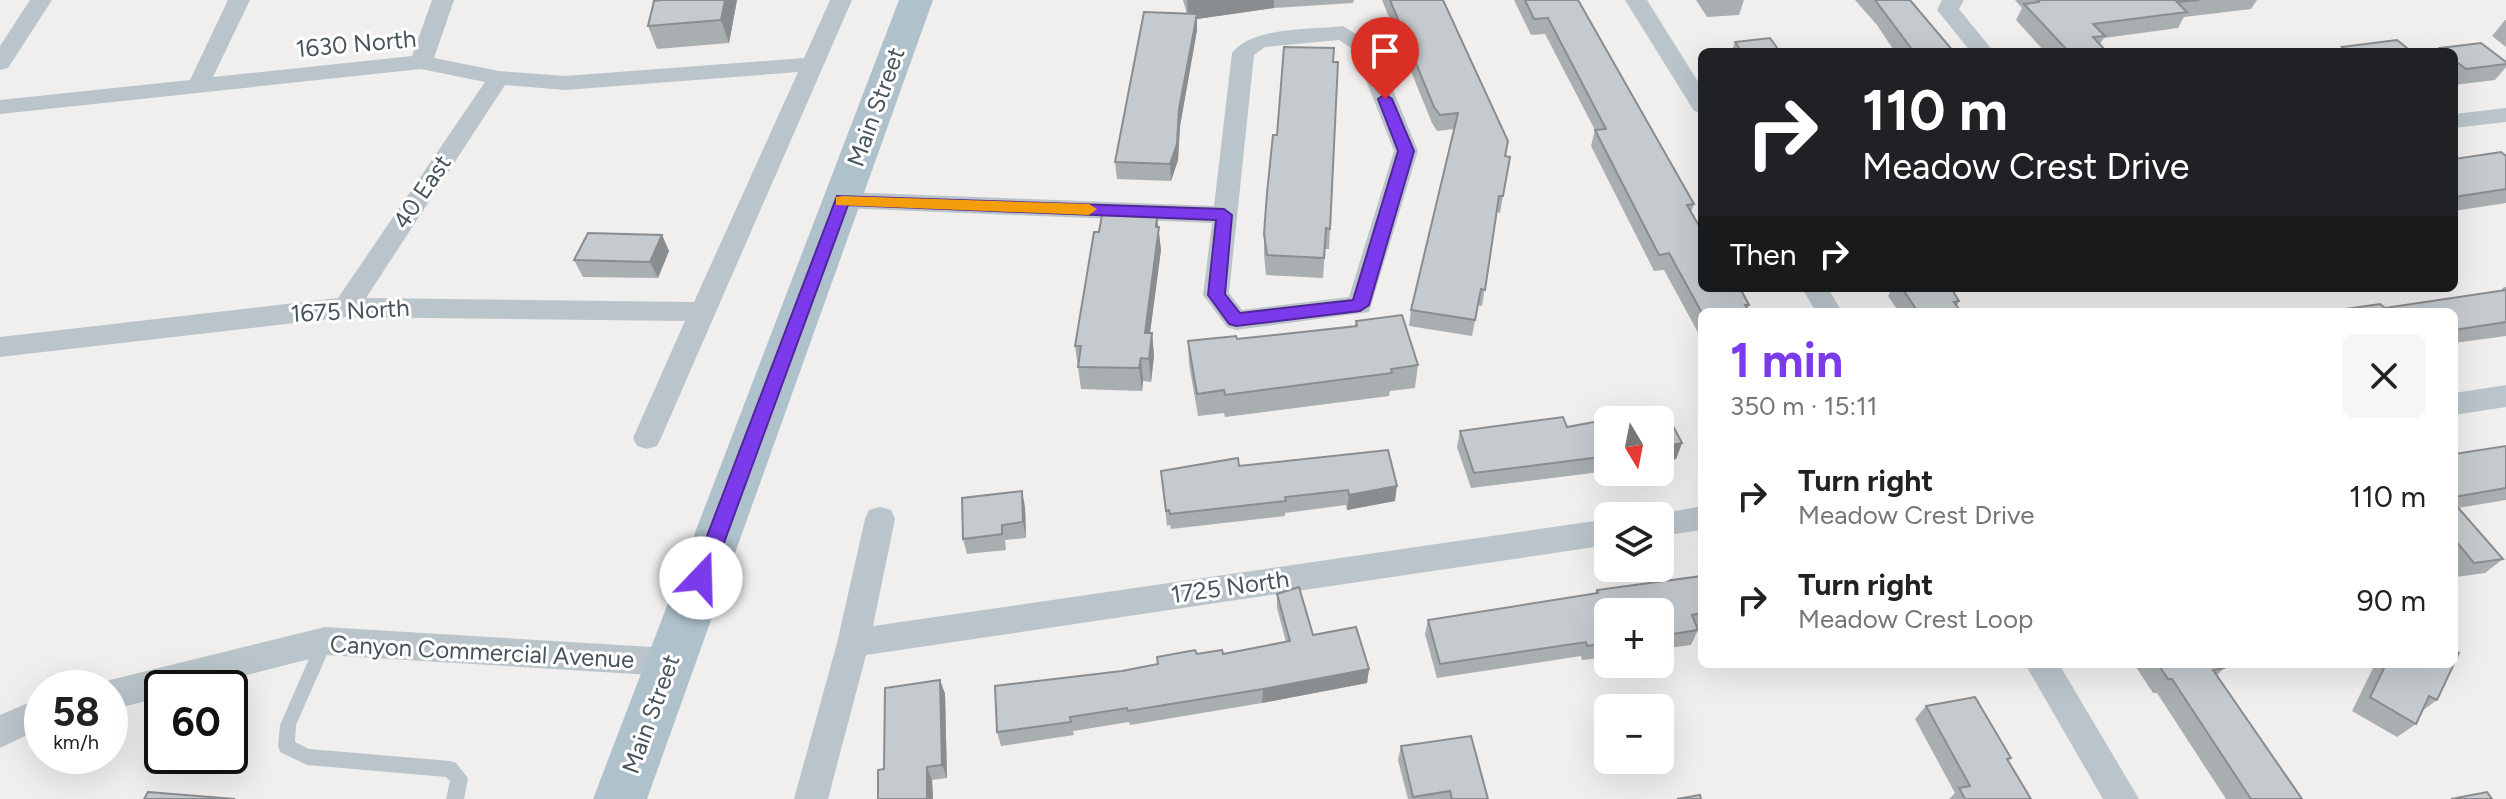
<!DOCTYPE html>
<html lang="en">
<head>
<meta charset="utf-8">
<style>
	:root { --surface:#fff; --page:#f6f6f6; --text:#222; --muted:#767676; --accent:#7c3aed }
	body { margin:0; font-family:Figtree,sans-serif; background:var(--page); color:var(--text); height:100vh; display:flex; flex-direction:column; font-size:30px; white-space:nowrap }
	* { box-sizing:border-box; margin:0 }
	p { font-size:26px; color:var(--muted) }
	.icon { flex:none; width:44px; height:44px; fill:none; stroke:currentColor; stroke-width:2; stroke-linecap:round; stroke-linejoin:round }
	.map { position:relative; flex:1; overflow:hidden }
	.panel { position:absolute; left:1698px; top:308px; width:760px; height:360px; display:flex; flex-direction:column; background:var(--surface); border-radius:12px; box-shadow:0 8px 32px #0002 }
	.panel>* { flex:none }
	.banner { position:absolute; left:1698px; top:48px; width:760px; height:244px; border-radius:12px; box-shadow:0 8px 32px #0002; background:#202124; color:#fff; overflow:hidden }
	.needle { width:52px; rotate:170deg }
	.buttons { position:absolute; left:1594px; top:406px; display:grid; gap:16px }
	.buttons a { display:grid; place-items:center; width:80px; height:80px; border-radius:12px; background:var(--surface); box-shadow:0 8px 32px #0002; font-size:40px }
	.speed { position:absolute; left:24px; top:670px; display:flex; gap:16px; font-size:40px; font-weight:700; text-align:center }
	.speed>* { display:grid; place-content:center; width:104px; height:104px; border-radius:50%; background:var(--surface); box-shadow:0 8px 32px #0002; line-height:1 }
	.speed small { font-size:20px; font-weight:400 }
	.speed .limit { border:4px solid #111; border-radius:12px; background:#fff; color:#111 }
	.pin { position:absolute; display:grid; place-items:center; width:68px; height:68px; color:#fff; margin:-82px -34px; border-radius:50% 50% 50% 0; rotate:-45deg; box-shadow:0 0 8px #0007 }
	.pin .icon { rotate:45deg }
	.me { position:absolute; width:88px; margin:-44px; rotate:21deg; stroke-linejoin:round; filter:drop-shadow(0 0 6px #0008) }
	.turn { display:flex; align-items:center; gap:28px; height:168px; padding:0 32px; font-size:36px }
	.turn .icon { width:104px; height:104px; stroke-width:2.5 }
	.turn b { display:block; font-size:56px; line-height:68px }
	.then { display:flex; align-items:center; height:76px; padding:0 32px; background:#0003; gap:16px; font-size:30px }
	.round { display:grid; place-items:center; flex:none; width:84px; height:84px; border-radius:12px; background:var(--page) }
	.head { display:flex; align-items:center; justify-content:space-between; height:136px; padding:0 32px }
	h1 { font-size:48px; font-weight:700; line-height:60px; color:var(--accent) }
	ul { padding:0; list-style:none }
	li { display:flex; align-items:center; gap:24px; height:104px; padding:0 32px }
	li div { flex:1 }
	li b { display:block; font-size:30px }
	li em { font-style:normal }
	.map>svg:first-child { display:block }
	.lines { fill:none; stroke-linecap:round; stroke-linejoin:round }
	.lane { fill:#bac5cb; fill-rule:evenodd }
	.street { fill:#bac5cb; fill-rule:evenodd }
	.primary { fill:#afc2cc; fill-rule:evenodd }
	.wall { fill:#a9aeb1 }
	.shaded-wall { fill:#8a8d90 }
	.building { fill:#c5cace; stroke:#8a8d90; stroke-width:2 }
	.route { fill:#7c3aed; stroke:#51269a; stroke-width:2 }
	.slow { fill:#f59e0b }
	.labels { text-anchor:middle; stroke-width:6; stroke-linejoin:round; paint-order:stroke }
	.street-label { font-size:24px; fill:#47555b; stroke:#fff }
</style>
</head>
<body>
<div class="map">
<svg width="2506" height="799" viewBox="0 0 2506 799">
	<rect width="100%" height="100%" fill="#f1eeee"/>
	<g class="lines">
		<path class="lane" d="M325,634L331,636L333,641L296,725L295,742L309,749L450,761L456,763L468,778L464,799H446L450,781L446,777L307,765L280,752L278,746L280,725L319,636Z"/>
		<g class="street">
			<path d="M30,0H52L8,68L0,70V46Z"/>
			<path d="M228,0H250L213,77L412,56L432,0H454L434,58L499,71L565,76L804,58L830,0H852L661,438L657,446L647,449L637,446L633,438L685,321L346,317L0,357V337L338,298L485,82L421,69L0,114V100L190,80ZM798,72L694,302L366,298L505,85L565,90Z"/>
			<path d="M1625,0H1647L1702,88V113L1694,111Z"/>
			<path d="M1942,0H1964L1959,9L1994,52H1971L1937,10Z"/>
			<path d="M1343,26L1375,46L1418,151L1369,312L1236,330L1227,327L1203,295L1212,223L842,208L833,206L830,200L833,194L842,192L1214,206L1232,53C1253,26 1311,30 1343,26ZM1339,40L1354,50L1394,151L1349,297L1242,310L1229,293L1254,55L1265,47Z"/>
			<path d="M2506,108V122L2454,128V114Z"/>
			<path d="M1802,288H1828L1842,312H1816Z"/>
			<path d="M2506,385V407L2454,415V393Z"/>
			<path d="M1702,506V530L1660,536V516H1649Z"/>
			<path d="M880,507L891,510L895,519L873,626L1608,519V545L866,655L828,799H794L837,643L865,519L869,510Z"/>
			<path d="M325,627L669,648L680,652L685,662L680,672L669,676L325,655L196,688H162V697L110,710V688H97L110,680Z"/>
			<path d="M2025,664H2059L2139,799H2103Z"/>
			<path d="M42,697V728L0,748V715Z"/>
		</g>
		<path class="primary" d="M899,0H933L647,799H593Z"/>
	</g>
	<g class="wall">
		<path d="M737,0L729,43L657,49L648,26Z"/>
		<path d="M1183,0H1354L1353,3L1274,8L1197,19V30L1180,126L1178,160L1171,181L1117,179L1115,162L1187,14Z"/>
		<path d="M1382,0H1443L1505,156L1503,196L1500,213L1497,212L1482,306L1478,305L1472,336L1409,326L1411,310L1454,129L1437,131L1432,123Z"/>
		<path d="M1514,0H1578L1694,204L1691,212L1702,288L1749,305L1747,310L1702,312V340L1664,270L1654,271L1591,146L1595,130L1545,34L1531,35Z"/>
		<path d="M1696,0H1744L1739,15L1707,17Z"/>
		<path d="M1855,0H1910L1954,52H1895L1877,25Z"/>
		<path d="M2015,0H2257L2251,9L2184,17L2178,28L2104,38L2100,44L2107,52H2045L2016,20L2022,8Z"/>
		<path d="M2505,20H2506V47L2492,36Z"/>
		<path d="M1735,42L1780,52H1731Z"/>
		<path d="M2342,47L2412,52H2338Z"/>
		<path d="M2440,48L2506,62V67L2495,80L2454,85V52H2436Z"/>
		<path d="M1333,62H1338L1329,249H1325L1323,278L1266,275L1264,254V234L1277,135Z"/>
		<path d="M2506,156V203L2454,211V159Z"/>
		<path d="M1157,217L1161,250L1150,333H1152L1154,356L1151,382L1143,381L1142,391L1081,389L1075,346L1099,232Z"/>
		<path d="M662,235L669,251L658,278L583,277L574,260Z"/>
		<path d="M2504,287H2506V336L2454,343V312L2385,308L2501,290Z"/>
		<path d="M1886,288H1951L1959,301L1957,306L1961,312H1899L1888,296L1890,293Z"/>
		<path d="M1356,321L1418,365L1415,388L1390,391L1389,396L1225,417L1224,413L1198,416L1189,364L1188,341L1237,339L1355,326Z"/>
		<path d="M1664,409L1682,443L1676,459L1660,462V420H1608V471L1471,488L1457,447L1460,431L1563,417L1567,427Z"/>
		<path d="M2506,446V500L2458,508L2503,559L2485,573L2456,577L2454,574V454Z"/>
		<path d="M1239,466L1395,501L1347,510L1346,505L1285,513V516L1171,529L1170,525L1167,526L1161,471Z"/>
		<path d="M1025,507L1026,538L1005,540L1006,550L967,554L963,539Z"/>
		<path d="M1702,576V627H1697L1698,630L1691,645L1660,649V612H1608V657L1582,660L1581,656L1437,678L1425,634L1428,620L1595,593L1597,590Z"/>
		<path d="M1277,594L1313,635L1369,669L1367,683L1262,703L1130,725L1129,722L1073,731L1074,735L1001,746L997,732L1158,664L1197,654H1223L1286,642L1277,608Z"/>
		<path d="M2134,664H2222L2224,668L2217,675L2302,799H2226L2157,693H2153Z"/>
		<path d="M2375,664H2454L2437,700L2422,711L2416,724L2397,737L2352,711Z"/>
		<path d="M940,680L945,694L947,778L932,780L933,799H878L884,769Z"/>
		<path d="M1926,706L2011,758L2008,760L2031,799H1949L1955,793L1915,719Z"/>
		<path d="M1401,746L1488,799H1408L1398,760Z"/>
	</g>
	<g class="shaded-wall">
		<path d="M725,0H737L729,43L721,20Z"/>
		<path d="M1187,0H1274V8L1197,19V30L1180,126L1178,160L1171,181L1170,164L1188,20Z"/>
		<path d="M1157,217L1161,250L1147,355L1145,333Z"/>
		<path d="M662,235L669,251L658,278L650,262Z"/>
		<path d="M1152,333L1154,356L1151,382L1149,359Z"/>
		<path d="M1141,358L1143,381L1142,391L1139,368Z"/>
		<path d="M1682,443L1676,459L1660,462V447Z"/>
		<path d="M1397,486L1395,501L1347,510L1349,495Z"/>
		<path d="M1022,491L1025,507L1026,538L1023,522Z"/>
		<path d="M1369,669L1367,683L1262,703L1263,689Z"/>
		<path d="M940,680L945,694L947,778L942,765Z"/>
		<path d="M927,767L932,780L933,799H927Z"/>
	</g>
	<g class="building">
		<path d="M661,0H725L721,20L648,26L654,1Z"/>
		<path d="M1390,0H1443L1508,141L1505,156L1510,157L1503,196H1499L1485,290L1481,289L1475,320L1411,310L1458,113L1440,115L1434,107Z"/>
		<path d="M1525,0H1578L1694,204L1687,205L1702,231V288H1740L1749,305H1745L1749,312L1702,313L1669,253L1659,255L1595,130L1606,129L1548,18L1534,19Z"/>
		<path d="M1875,0H1910L1954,52H1914Z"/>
		<path d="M2038,0H2199L2177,2L2187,12L2093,24L2105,36L2093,37L2107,52H2069L2024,4L2039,2Z"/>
		<path d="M1144,12L1197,14L1179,109L1177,144L1170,164L1115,162Z"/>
		<path d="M1770,38L1780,52H1742L1735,42Z"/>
		<path d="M2397,40L2412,52H2348L2342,47Z"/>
		<path d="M2481,43L2506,62V64L2466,69L2454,60V52H2445L2440,48Z"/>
		<path d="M1284,47L1334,48L1333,62H1338L1330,229L1326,228L1324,258L1267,255L1264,234L1267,193L1273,135H1277Z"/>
		<path d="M2501,152L2506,156V189L2454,197V159Z"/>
		<path d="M1102,215L1157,217L1156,227H1159L1145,333H1152L1149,359L1141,358L1139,368L1078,367L1081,346H1075L1094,232H1099Z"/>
		<path d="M588,233L662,235L650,262L574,260Z"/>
		<path d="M1902,288H1951L1959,301L1954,302L1961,312H1918Z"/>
		<path d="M2506,290V322L2454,330V312H2325L2380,304L2385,308Z"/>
		<path d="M1402,315L1418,365L1391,369L1392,373L1225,395L1224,390L1197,394L1188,341L1236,336L1237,339L1357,326L1356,321Z"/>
		<path d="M1664,409L1682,443L1660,447V420H1608V456L1474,473L1460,431L1563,417L1567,427Z"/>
		<path d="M2506,446V488L2454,497V454Z"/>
		<path d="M1388,450L1397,486L1349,495L1348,490L1285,497L1286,501L1170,514L1169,510L1166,511L1161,471L1238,458L1239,466Z"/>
		<path d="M1022,491L1023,522L1002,525V534L963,539L962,498Z"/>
		<path d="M2454,503L2503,559L2474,563L2454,539Z"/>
		<path d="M1702,576V613L1692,615L1698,630L1660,636V612H1608V643L1587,646L1586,642L1440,664L1428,620L1598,593L1597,590Z"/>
		<path d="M1299,587L1313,635L1356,627L1369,669L1263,689L1128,711L1127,708L1070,717L1071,722L997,732L995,686L1122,671L1158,664L1157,657L1195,650L1197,654L1222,650L1223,654L1290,641L1277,594Z"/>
		<path d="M2454,650L2459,653L2454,664Z"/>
		<path d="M2158,664H2222L2224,668L2213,670L2302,799H2251L2172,679H2168Z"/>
		<path d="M2386,664H2454L2437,700L2429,696L2416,724L2370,697Z"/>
		<path d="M940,680L942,765L927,767V799H878V770L884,769L885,688Z"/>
		<path d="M1975,697L2011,758L2007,759L2031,799H1965L1959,788L1970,786L1926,706Z"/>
		<path d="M1471,736L1488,799H1452L1450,791L1413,797L1401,746Z"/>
		<path d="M148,792L235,799H144Z"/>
		<path d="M2487,792L2492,799H2451Z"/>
		<path d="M1700,795L1701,799H1677Z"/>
	</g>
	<path class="route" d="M1385,94L1392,99L1414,151L1369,305L1360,311L1236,326L1229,324L1208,295L1216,220L848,205L711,578L708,584L701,586L694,584L691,578L837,196L1224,209L1232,215L1225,294L1240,313L1353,300L1398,151L1378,99Z"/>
	<path class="slow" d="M842,196L1089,204L1097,209L1089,215L836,205V197Z"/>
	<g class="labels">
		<g class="street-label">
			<text transform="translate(356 44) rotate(-5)" y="8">1630 North</text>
			<text transform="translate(876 107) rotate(-70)" y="8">Main Street</text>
			<text transform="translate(422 192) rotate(-56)" y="8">40 East</text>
			<text transform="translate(350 311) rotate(-3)" y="8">1675 North</text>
			<text transform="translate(1230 587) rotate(-8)" y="8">1725 North</text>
			<text transform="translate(482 652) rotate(3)" y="8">Canyon Commercial Avenue</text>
			<text transform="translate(651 714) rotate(-70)" y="8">Main Street</text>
		</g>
	</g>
</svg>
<div class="buttons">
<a><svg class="needle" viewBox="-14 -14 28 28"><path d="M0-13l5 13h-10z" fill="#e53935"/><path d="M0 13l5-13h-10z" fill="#767676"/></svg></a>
<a><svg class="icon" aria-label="layers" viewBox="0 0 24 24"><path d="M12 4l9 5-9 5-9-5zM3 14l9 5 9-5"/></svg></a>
<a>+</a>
<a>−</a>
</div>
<div class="speed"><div>58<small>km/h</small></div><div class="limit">60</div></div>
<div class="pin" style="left:1385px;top:99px;background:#d93025"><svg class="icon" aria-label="arrive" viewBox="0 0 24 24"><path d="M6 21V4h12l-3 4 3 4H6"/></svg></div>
<svg class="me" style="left:701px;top:578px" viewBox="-20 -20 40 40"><circle r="19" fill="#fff"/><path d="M0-13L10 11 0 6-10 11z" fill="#7c3aed"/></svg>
<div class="banner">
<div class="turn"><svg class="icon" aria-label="right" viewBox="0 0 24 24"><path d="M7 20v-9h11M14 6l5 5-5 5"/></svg><div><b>110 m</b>Meadow Crest Drive</div></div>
<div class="then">Then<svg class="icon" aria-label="right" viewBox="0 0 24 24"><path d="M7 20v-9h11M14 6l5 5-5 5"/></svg></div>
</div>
<section class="panel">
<div class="head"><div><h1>1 min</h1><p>350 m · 15:11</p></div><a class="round"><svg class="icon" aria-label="close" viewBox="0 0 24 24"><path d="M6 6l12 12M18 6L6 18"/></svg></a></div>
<ul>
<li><svg class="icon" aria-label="right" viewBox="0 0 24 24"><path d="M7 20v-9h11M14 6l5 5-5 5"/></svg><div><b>Turn right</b><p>Meadow Crest Drive</p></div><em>110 m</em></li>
<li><svg class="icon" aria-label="right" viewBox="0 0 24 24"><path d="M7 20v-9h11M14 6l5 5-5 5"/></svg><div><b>Turn right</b><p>Meadow Crest Loop</p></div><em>90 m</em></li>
</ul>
</section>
</div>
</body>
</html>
